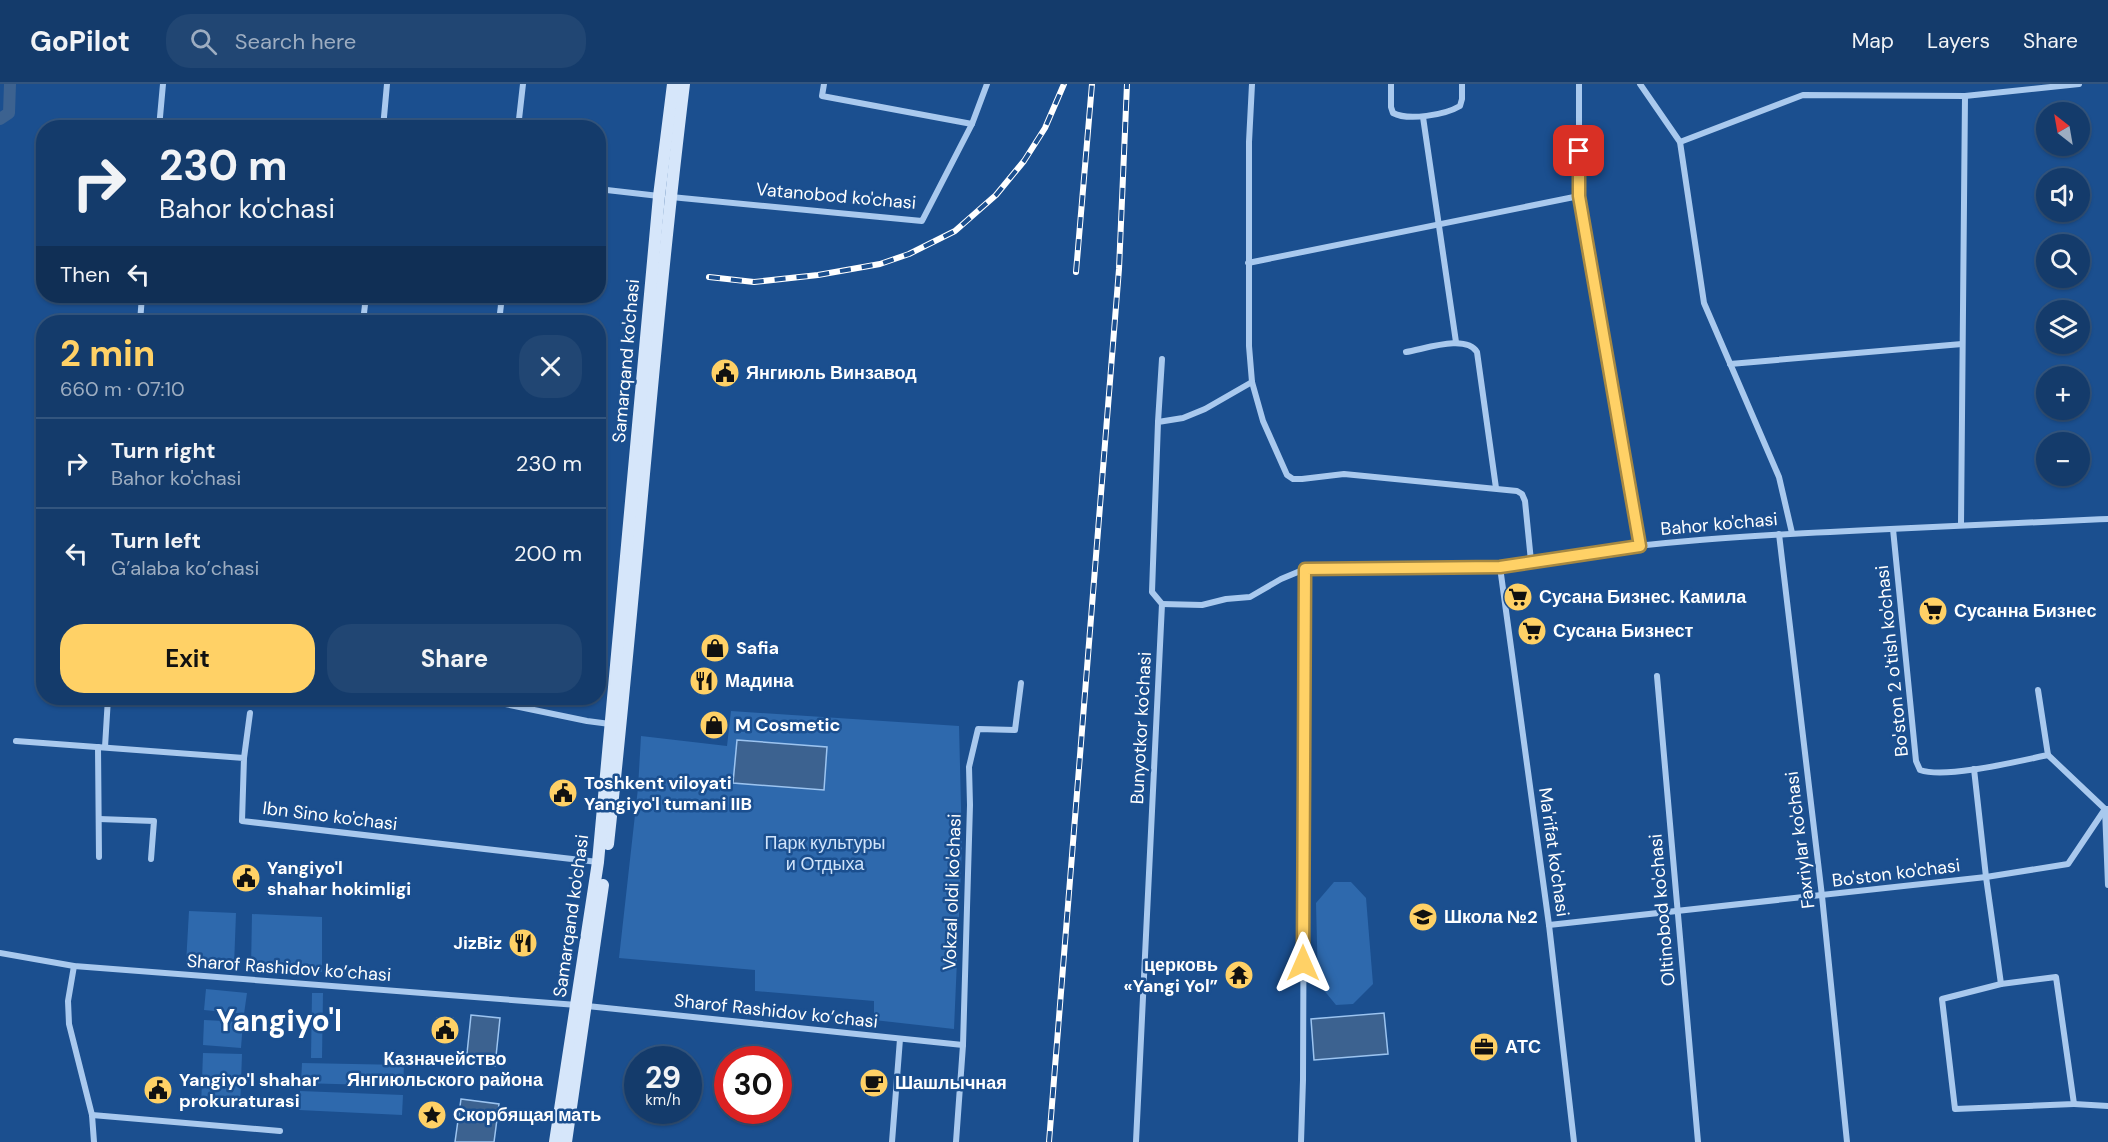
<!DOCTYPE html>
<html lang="en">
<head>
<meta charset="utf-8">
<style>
	:root { --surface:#143b6b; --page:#214673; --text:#f1f3f6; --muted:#9dadc1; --line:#33557e; --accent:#ffd166 }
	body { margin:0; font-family:"DM Sans",sans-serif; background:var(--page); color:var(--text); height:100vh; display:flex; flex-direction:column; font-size:22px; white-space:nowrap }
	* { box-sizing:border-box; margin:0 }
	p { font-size:20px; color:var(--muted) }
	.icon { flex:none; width:33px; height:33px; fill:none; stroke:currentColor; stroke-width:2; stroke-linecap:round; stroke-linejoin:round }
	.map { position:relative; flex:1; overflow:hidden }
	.sheet { position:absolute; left:36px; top:231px; width:570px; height:390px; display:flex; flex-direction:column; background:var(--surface); border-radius:24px; box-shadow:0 2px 4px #0004,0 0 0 2px var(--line) }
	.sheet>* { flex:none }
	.banner { position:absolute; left:36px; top:36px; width:570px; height:183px; border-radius:24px; box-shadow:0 2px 4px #0004,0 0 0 2px var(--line); background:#143b6b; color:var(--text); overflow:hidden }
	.needle { width:39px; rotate:329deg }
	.controls { position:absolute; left:2036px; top:18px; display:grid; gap:12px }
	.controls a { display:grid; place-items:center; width:54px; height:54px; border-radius:50%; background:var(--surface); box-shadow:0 2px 4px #0004,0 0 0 2px var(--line); font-size:30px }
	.speed { position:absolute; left:624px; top:962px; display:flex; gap:12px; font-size:30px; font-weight:700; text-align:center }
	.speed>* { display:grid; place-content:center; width:78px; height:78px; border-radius:50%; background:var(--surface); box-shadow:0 2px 4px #0004,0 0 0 2px var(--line); line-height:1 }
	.speed small { font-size:15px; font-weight:400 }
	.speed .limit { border:9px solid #d22; background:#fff; color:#111 }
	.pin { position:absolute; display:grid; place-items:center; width:51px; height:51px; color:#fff; margin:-26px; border-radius:12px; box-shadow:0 3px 9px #0006 }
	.me { position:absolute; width:66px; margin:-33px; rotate:0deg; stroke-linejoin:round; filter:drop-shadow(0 0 4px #0008) }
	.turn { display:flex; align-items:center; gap:21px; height:126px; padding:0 24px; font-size:27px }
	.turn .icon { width:78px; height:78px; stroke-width:2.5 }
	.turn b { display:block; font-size:42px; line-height:51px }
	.then { display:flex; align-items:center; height:57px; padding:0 24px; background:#0003; gap:12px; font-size:22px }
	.round { display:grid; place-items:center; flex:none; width:63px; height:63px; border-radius:24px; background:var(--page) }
	.head { display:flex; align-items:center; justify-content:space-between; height:102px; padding:0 24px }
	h1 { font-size:36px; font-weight:700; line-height:45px; color:var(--accent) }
	.primary-button { display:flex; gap:12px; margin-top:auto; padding:12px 24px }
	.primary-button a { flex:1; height:69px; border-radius:24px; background:var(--accent); color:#111; font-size:24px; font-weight:700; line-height:69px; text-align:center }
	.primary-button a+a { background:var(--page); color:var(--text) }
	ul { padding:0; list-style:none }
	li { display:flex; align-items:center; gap:18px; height:90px; padding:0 24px; border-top:2px solid var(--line) }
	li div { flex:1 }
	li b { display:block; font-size:22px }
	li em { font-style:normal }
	header { display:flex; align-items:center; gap:36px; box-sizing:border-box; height:84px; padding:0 30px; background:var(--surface); border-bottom:2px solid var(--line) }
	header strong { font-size:28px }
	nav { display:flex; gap:33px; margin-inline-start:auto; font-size:21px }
	.search { width:420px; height:54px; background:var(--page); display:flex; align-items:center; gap:15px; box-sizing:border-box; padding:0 21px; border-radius:24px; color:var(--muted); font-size:22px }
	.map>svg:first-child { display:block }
	.green { fill:#2e69ad }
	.water { fill:#3c6290; stroke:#9cc4f0; stroke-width:1.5 }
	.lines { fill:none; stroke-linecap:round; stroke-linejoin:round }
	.canal { stroke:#3c6290; stroke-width:12 }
	.street { stroke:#a9c9ee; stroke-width:6 }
	.secondary { stroke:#d6e6fa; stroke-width:12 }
	.rail-casing { stroke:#fff; stroke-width:6 }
	.rail { stroke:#1b4f8f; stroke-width:4; stroke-dasharray:11; stroke-linecap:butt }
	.route-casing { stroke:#a68842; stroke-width:15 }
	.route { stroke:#ffd166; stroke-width:10 }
	.labels { text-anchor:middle; stroke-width:5; stroke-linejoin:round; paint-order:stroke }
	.street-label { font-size:18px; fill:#fff; stroke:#1b4f8f }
	.poi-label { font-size:18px; font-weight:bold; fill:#fff; stroke:#1b4f8f; text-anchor:start }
	.park-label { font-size:18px; fill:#cfe3fa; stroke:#1b4f8f }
	.town-label { font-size:30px; font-weight:bold; fill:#fff; stroke:#1b4f8f }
</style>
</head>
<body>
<header>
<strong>GoPilot</strong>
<div class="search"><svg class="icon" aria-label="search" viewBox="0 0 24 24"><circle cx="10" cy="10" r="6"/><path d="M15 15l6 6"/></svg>Search here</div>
<nav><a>Map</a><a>Layers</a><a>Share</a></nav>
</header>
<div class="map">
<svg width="2108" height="1058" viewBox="0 0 2108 1058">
	<rect width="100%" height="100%" fill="#1b4f8f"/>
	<g class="green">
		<path d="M731,627L959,642L962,762L954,945L874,936V917L755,907V886L619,874L638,704L641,652L727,662Z"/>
		<path d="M1334,798H1351L1366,814L1373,900L1353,920L1336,921L1318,899L1316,819Z"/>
		<path d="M189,827L236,829L234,882L186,880Z"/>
		<path d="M252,830L322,833V888L251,884Z"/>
		<path d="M206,905L247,909L244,930L204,926Z"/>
		<path d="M312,909H323L322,974H311Z"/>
		<path d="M204,936L243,938L241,964L203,961Z"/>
		<path d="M203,969L242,970L240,1025L201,1023Z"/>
		<path d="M302,979L404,981L403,1002L301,999Z"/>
		<path d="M300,1007L403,1011L402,1031L299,1026Z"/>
	</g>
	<g class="water">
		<path d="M737,656L827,663L824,706L733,699Z"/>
		<path d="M1384,929L1388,970L1314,976L1311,935Z"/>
		<path d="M471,931L500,934L495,982L466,979Z"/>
		<path d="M461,1015L499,1020L494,1058H455Z"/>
	</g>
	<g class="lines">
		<path class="canal" d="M0,35L9,29L10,0"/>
		<g class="street">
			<path d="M824,0L822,12L972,40"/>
			<path d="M1252,0L1249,58V262L1252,298L1263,337L1287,391L1293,395H1302L1344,390L1517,407L1522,410L1525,417L1531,477"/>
			<path d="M1391,0V23L1393,29C1408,37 1445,31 1460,22L1462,15V0"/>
			<path d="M1579,0V112L1640,462"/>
			<path d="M1640,0L1680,58L1704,219L1779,393L1792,449"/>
			<path d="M1423,33L1456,258"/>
			<path d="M159,44L163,0"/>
			<path d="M383,44L387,0"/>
			<path d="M518,44L523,0"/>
			<path d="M1680,58L1803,11L1965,12L2079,0"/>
			<path d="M598,105L659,112"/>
			<path d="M671,113L922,137L972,40L987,0"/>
			<path d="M1248,179L1579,112"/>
			<path d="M140,238L142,212"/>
			<path d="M363,238L366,212"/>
			<path d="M499,238L502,212"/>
			<path d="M1406,268C1425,265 1466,250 1477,268L1496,404"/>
			<path d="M1730,280L1962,260"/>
			<path d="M1158,338L1162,275"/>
			<path d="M1961,440L1965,12"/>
			<path d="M1893,445L1916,677L1920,686C1946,695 2019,677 2048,671L2038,606"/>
			<path d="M1779,450L1822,812L1847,1058"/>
			<path d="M1500,483L1549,841L1574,1058"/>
			<path d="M1162,520L1202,521L1226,515L1250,513L1281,495L1305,485L1500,483C1628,457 1759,451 1890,445C1962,442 2035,438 2108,435"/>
			<path d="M1657,592L1698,1058"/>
			<path d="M476,614L587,637L610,640"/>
			<path d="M16,657L244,674L242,737L598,778"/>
			<path d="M98,663L99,773"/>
			<path d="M105,663L108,614"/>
			<path d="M2048,671L2105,725H2107"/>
			<path d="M244,674L250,629"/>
			<path d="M1974,685L1986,793L2001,900"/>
			<path d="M2105,725L2108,801"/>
			<path d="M99,735L154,737L151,775"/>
			<path d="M1549,841L1986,793L2068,780L2105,725"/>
			<path d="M0,869L74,882L577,921"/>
			<path d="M74,882L68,917L69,940L92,1031L94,1058"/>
			<path d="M2056,893L2074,1020L1955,1025L1942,915L2001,900Z"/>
			<path d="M587,922L963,961"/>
			<path d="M2074,1020L2108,1022"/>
			<path d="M92,1031L280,1047"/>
			<path d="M892,1058L900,955"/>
			<path d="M956,1058L963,961L970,721L969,683L978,645L1015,646L1021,599"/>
			<path d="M1136,1058L1162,520L1152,508L1158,338L1183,334L1205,325L1252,298"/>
			<path d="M1301,1058L1303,996L1305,485"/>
		</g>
		<g class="secondary">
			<path d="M608,760C636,507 653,253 684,0"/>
			<path d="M555,1058L598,778L659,112L673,0"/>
			<path d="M566,1058L603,801"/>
		</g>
		<g class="rail-casing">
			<g id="rail">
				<path d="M1076,188L1092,0"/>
				<path d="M709,193L754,198L818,191L880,180L909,170L955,147L996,111L1024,77L1045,44L1064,0"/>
				<path d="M1049,1058L1119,185L1127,0"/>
			</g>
		</g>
		<use href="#rail" class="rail"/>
	</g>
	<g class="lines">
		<g class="route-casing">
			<path id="route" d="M1303,879L1305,485L1500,483L1640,462L1579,112V67"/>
		</g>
		<use href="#route" class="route"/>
	</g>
	<defs>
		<g id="civic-disc" transform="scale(1.5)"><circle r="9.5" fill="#ffd166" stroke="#1b4f8f"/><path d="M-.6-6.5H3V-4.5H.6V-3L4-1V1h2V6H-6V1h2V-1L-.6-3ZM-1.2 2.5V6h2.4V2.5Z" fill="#111"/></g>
		<g id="supermarket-disc" transform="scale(1.5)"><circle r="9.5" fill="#ffd166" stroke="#1b4f8f"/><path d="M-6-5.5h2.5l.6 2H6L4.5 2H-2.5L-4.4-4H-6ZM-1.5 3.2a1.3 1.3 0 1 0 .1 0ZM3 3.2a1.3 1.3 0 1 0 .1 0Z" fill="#111"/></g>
		<g id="shop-disc" transform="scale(1.5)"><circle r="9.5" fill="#ffd166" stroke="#1b4f8f"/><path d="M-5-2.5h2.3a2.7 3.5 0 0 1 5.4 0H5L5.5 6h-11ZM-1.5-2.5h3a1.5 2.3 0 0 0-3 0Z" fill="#111"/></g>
		<g id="restaurant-disc" transform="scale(1.5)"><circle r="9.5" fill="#ffd166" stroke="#1b4f8f"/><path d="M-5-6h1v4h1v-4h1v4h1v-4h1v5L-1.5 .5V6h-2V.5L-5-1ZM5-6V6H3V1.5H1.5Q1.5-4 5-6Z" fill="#111"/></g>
		<g id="school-disc" transform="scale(1.5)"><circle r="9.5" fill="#ffd166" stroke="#1b4f8f"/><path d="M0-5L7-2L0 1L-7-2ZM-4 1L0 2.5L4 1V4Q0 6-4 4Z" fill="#111"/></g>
		<g id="temple-disc" transform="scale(1.5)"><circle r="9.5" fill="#ffd166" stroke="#1b4f8f"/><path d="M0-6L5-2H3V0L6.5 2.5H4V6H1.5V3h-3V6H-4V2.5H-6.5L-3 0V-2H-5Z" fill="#111"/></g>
		<g id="office-disc" transform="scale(1.5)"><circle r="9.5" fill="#ffd166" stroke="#1b4f8f"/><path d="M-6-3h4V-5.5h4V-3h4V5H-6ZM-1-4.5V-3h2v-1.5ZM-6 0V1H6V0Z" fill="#111"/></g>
		<g id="cafe-disc" transform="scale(1.5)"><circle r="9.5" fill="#ffd166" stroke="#1b4f8f"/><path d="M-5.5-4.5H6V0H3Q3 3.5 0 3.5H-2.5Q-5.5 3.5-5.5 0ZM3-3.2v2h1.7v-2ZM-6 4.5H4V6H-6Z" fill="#111"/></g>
		<g id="sight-disc" transform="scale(1.5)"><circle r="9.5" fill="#ffd166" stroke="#1b4f8f"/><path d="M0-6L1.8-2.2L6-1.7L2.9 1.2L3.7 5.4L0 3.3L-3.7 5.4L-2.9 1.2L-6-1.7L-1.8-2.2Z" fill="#111"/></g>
	</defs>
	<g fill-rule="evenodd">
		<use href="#civic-disc" x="725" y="289"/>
		<use href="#supermarket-disc" x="1518" y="513"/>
		<use href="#supermarket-disc" x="1933" y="527"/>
		<use href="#supermarket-disc" x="1532" y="547"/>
		<use href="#shop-disc" x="715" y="564"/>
		<use href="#restaurant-disc" x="704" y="597"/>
		<use href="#shop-disc" x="714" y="641"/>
		<use href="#civic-disc" x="563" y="709"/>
		<use href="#civic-disc" x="246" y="794"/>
		<use href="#school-disc" x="1423" y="833"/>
		<use href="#restaurant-disc" x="523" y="859"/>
		<use href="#temple-disc" x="1239" y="891"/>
		<use href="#civic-disc" x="445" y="946"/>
		<use href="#office-disc" x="1484" y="963"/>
		<use href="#cafe-disc" x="874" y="999"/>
		<use href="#civic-disc" x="158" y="1006"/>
		<use href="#sight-disc" x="432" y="1031"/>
	</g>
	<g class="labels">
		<g class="street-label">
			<text transform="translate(836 112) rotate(5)" y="6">Vatanobod ko'chasi</text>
			<text transform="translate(626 277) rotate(-85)" y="6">Samarqand ko'chasi</text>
			<text transform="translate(1719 440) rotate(-5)" y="6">Bahor ko'chasi</text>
			<text transform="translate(1892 577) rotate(-96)" y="6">Bo'ston 2 o'tish ko'chasi</text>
			<text transform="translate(1141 644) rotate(-87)" y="6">Bunyotkor ko'chasi</text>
			<text transform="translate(330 732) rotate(7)" y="6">Ibn Sino ko'chasi</text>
			<text transform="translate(1800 756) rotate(-97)" y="6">Faxriylar ko'chasi</text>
			<text transform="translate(1554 768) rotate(82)" y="6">Ma'rifat ko'chasi</text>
			<text transform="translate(1896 789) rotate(-7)" y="6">Bo'ston ko'chasi</text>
			<text transform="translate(952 808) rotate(-88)" y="6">Vokzal oldi ko'chasi</text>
			<text transform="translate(1662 826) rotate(-95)" y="6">Oltinobod ko'chasi</text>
			<text transform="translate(571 832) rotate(-82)" y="6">Samarqand ko'chasi</text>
			<text transform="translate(289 884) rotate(4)" y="6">Sharof Rashidov ko’chasi</text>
			<text transform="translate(776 927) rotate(6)" y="6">Sharof Rashidov ko’chasi</text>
		</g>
		<g class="poi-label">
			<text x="746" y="295">Янгиюль Винзавод</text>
			<text x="1539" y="519">Сусана Бизнес. Камила</text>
			<text x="1954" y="533">Сусанна Бизнес</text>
			<text x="1553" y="553">Сусана Бизнест</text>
			<text x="736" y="570">Safia</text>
			<text x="725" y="603">Мадина</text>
			<text x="735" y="647">M Cosmetic</text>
			<text x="584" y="705">Toshkent viloyati<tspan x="584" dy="21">Yangiyo'l tumani IIB</tspan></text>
			<text x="267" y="790">Yangiyo'l<tspan x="267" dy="21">shahar hokimligi</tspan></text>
			<text x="1444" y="839">Школа №2</text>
			<text x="502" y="865" text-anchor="end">JizBiz</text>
			<text x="1218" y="887" text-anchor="end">церковь<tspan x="1218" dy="21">«Yangi Yol”</tspan></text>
			<text x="1505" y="969">АТС</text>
			<text x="445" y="981" text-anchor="middle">Казначейство<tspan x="445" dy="21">Янгиюльского района</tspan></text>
			<text x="179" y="1002">Yangiyo'l shahar<tspan x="179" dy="21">prokuraturasi</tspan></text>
			<text x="895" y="1005">Шашлычная</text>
			<text x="453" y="1037">Скорбящая мать</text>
		</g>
		<g class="park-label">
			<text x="825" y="765">Парк культуры<tspan x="825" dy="21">и Отдыха</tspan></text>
		</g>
		<g class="town-label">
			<text x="279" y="947">Yangiyo'l</text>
		</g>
	</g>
</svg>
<div class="controls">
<a><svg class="needle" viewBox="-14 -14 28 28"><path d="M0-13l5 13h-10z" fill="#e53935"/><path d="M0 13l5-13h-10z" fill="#9dadc1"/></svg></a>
<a><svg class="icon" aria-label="sound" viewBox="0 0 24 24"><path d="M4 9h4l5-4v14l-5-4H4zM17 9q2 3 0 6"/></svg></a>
<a><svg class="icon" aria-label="search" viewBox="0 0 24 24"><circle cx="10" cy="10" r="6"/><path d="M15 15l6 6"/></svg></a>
<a><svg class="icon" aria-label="layers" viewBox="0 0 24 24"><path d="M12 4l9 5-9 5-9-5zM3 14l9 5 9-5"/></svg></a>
<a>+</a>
<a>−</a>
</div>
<div class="speed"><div>29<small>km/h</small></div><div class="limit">30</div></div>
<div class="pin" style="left:1579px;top:67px;background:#d93025"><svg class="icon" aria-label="arrive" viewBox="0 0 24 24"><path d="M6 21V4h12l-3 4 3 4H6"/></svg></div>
<svg class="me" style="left:1303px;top:879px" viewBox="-20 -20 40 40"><path d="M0-17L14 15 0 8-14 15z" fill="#ffd166" stroke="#fff" stroke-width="4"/></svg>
<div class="banner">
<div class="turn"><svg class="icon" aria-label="right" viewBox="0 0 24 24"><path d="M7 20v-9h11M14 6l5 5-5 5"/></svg><div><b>230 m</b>Bahor ko'chasi</div></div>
<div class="then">Then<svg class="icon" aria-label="left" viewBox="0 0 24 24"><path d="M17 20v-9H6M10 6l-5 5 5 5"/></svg></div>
</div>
<section class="sheet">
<div class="head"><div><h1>2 min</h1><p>660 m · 07:10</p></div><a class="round"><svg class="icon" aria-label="close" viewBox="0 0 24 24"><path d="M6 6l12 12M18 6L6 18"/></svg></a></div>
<ul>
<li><svg class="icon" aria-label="right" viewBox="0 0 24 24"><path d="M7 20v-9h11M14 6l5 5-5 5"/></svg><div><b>Turn right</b><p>Bahor ko'chasi</p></div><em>230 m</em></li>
<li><svg class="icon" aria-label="left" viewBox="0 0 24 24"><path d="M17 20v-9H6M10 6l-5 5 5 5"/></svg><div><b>Turn left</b><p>G’alaba ko’chasi</p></div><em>200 m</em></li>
</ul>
<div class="primary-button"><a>Exit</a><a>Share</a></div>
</section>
</div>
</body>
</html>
